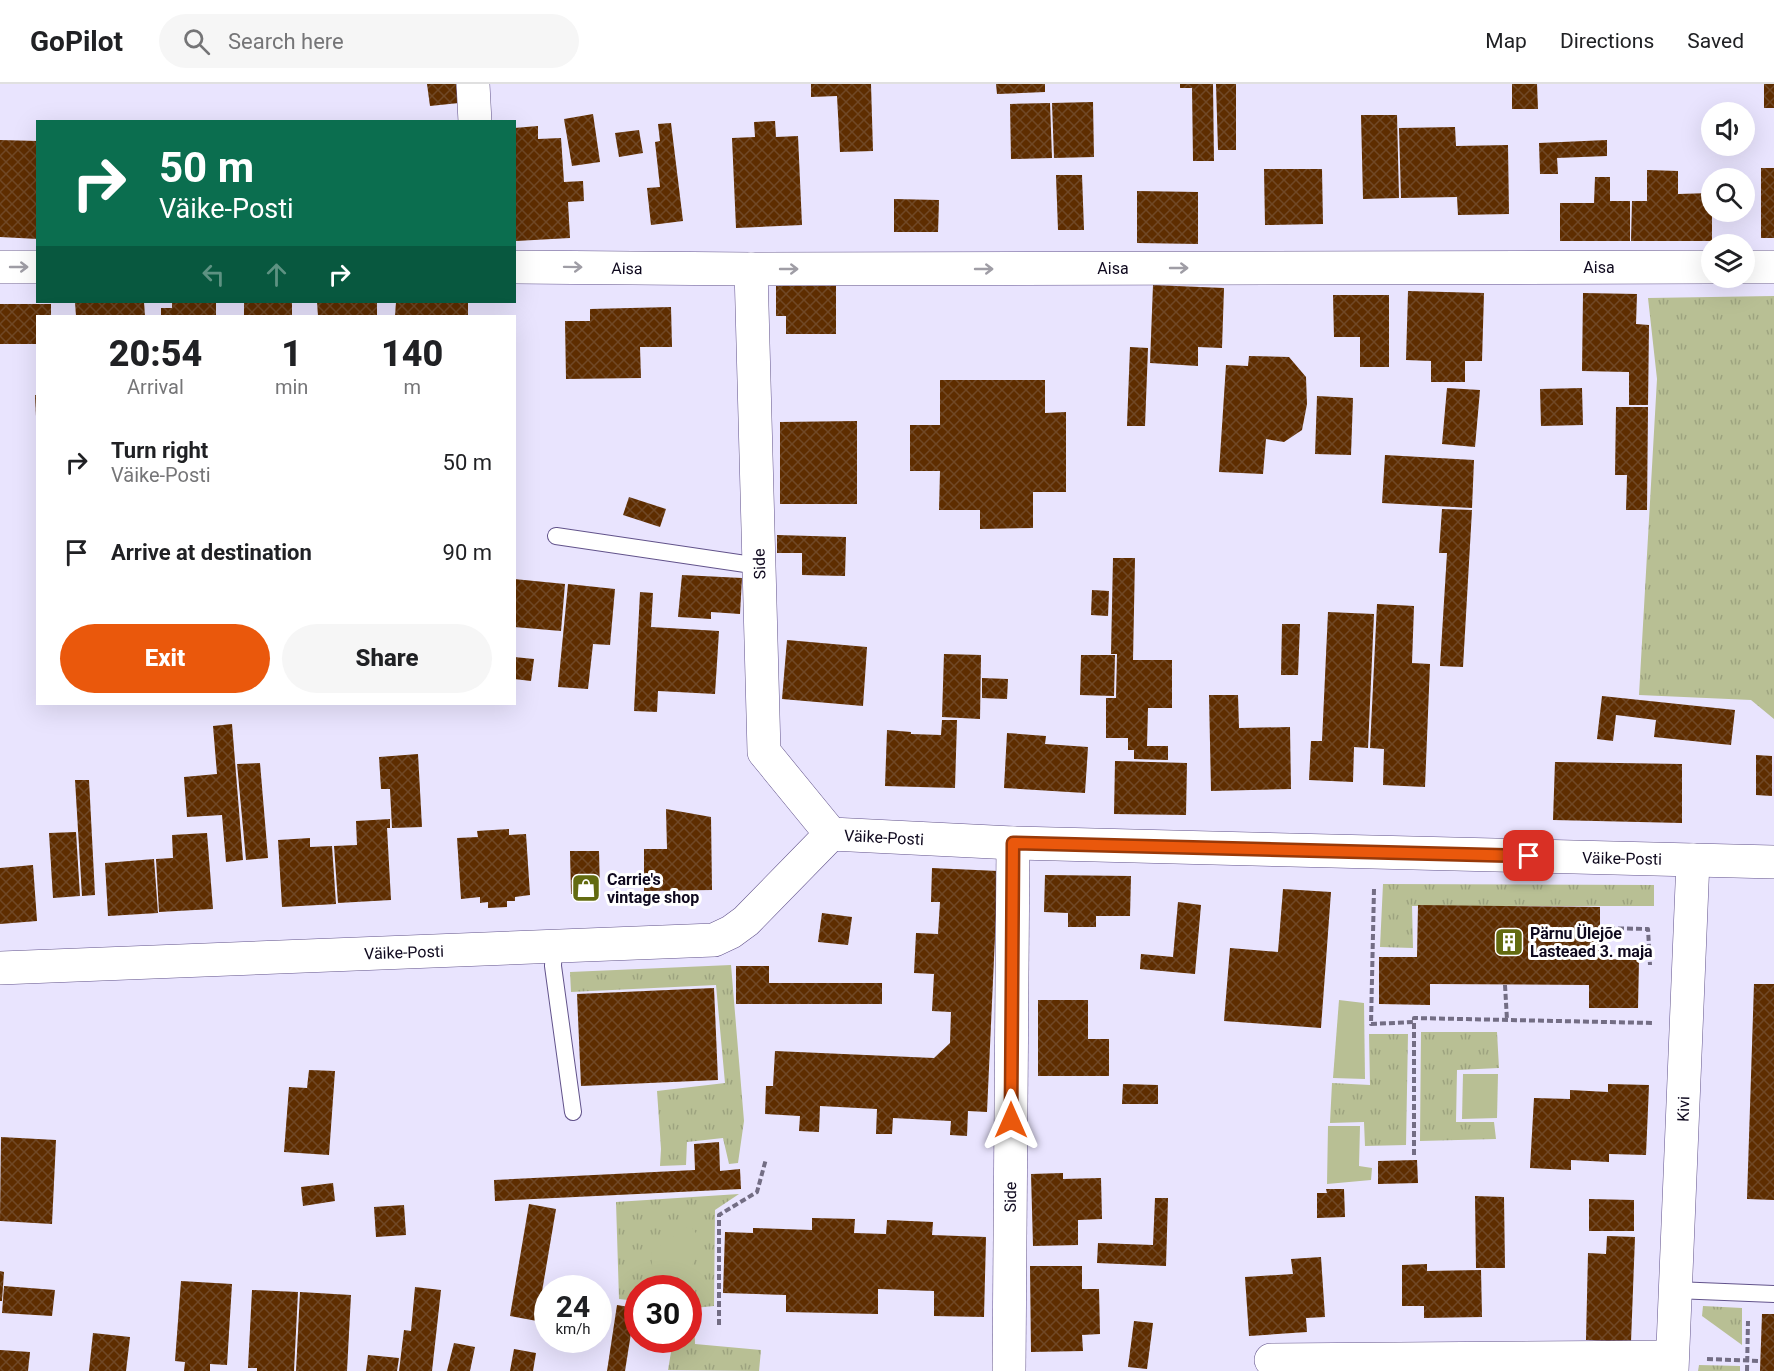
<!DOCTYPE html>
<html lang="en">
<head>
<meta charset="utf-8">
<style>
	:root { --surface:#fff; --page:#f6f6f6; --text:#202124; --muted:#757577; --line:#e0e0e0; --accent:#ea580c }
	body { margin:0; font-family:Roboto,sans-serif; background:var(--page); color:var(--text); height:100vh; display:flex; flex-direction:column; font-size:22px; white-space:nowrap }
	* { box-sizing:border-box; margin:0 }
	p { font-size:20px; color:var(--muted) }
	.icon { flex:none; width:33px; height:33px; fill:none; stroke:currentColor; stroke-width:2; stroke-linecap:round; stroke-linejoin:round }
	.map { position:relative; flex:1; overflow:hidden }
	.details { position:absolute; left:36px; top:231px; width:480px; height:390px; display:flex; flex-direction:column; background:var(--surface); border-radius:0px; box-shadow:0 6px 24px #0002 }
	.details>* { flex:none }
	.banner { position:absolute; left:36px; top:36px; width:480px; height:183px; border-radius:0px; box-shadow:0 6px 24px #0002; background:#0b6e4f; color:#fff; overflow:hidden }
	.tools { position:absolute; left:1701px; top:18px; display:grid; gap:12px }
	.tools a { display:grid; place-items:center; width:54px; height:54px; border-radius:50%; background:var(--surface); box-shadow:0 6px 24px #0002; font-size:30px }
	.speed { position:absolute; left:534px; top:1191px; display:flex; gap:12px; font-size:30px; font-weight:700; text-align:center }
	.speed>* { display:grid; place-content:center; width:78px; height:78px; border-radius:50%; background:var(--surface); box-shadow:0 6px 24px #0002; line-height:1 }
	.speed small { font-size:15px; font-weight:400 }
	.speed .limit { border:9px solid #d22; background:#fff; color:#111 }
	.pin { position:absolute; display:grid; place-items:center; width:51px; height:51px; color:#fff; margin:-26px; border-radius:12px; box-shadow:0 3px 9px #0006 }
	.me { position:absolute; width:66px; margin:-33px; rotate:0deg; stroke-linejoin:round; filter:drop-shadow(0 0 4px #0008) }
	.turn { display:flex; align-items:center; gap:21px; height:126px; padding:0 24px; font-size:27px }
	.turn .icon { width:78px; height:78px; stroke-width:2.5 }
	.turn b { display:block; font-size:42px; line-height:51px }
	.lanes { display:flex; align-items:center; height:57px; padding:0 24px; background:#0003; justify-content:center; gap:30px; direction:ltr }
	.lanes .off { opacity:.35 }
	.eta { display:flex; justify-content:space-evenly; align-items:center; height:102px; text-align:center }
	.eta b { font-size:36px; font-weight:800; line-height:42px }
	.button { display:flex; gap:12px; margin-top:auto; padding:12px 24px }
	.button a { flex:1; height:69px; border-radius:36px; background:var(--accent); color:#fff; font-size:24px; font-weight:800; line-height:69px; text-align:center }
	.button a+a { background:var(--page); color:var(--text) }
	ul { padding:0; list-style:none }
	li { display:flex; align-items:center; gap:18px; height:90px; padding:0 24px }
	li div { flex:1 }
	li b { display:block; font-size:22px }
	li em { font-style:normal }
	header { display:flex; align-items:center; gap:36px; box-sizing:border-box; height:84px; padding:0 30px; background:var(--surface); border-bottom:2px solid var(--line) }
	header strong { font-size:28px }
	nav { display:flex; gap:33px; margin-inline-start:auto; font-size:21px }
	.search { width:420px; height:54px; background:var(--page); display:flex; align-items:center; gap:15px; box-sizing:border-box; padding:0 21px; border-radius:33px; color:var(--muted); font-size:22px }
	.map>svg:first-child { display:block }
	.grass { fill:url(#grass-tufts) }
	.park { fill:#b8bf94 }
	.building { fill:url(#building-cross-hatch) }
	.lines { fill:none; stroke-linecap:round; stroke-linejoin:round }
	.service-casing { stroke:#62538b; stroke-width:18 }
	.minor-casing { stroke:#62538b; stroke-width:34 }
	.path { stroke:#736d84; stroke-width:4; stroke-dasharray:6 3; stroke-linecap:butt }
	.service { stroke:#fff; stroke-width:16 }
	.minor { stroke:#fff; stroke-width:33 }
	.oneway { stroke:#9f9da5 }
	.route-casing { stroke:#983908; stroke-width:15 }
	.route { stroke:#ea580c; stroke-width:10 }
	.labels { text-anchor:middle; stroke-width:6; stroke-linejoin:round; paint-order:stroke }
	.street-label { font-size:16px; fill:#0f091e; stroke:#fff }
	.poi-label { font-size:16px; font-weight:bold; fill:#0f091e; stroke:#fff; text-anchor:start }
</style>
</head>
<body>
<header>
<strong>GoPilot</strong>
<div class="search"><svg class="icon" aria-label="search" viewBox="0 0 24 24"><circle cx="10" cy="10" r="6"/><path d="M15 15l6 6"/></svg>Search here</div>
<nav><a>Map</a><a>Directions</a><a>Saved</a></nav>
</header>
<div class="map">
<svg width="1774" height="1287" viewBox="0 0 1774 1287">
	<defs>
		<pattern id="grass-tufts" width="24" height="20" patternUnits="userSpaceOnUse" patternTransform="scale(1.5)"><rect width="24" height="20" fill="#b8bf94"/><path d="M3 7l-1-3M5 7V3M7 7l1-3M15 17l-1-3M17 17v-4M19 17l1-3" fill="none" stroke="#9da37f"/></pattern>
		<pattern id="building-cross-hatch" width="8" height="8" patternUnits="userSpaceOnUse" patternTransform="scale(1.5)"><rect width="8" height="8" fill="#5e2d00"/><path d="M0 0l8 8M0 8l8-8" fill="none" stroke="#704826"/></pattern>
	</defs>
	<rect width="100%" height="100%" fill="#e9e4fe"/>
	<g class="grass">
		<path d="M1774,212V635L1751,616L1639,611L1657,295L1648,214Z"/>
		<path d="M1383,800L1654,801V822H1412L1413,864L1380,863Z"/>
		<path d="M731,881L744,1037L738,1079L729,1080L723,1054L687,1058L686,1081L660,1082L661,1065L657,1007L725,999L716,901L571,908L570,888Z"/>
		<path d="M1421,948H1497L1499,984L1457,986L1456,1038H1494L1496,1055L1420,1057Z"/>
		<path d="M1369,950H1408L1406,1061L1365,1062L1364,1038L1330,1039L1332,999L1370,1001Z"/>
		<path d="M739,1110L715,1126L714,1222L694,1224L695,1260L761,1266L759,1287L668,1286L673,1256H688V1204H638L637,1217L619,1215L616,1118Z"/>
		<path d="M1703,1222L1742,1224V1261L1702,1232Z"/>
		<path d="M1699,1281L1740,1282V1287H1698Z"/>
	</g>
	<g class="park">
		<path d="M1339,916L1364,919L1365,995L1333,994Z"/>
		<path d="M1463,990H1498L1497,1034L1462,1035Z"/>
		<path d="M1328,1042H1360L1359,1082L1372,1084L1371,1096L1327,1100Z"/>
		<path d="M690,1141L703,1159L686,1194L653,1191L651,1168Z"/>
	</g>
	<g class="building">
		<path d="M427,0H456L459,19L430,22Z"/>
		<path d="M811,0H871L873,67L840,68L837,12L811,13Z"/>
		<path d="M996,0H1045V8L997,10Z"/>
		<path d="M1180,0H1213L1214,77H1193L1192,4H1180Z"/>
		<path d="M1216,0H1236V66H1218Z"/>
		<path d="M1512,0H1537L1538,25H1512Z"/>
		<rect x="1764" y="0" width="10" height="24"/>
		<path d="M1093,18L1094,73L1054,74L1052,19Z"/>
		<path d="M1050,19L1052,74L1011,75L1010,20Z"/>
		<path d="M593,30L600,78L572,82L564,35Z"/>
		<path d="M1361,31H1397L1399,114L1363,115Z"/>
		<path d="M775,37L776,53L798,52L802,141L736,144L732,54L755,53L754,38Z"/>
		<path d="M671,39L683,137L651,141L647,104L660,103L655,58L660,57L658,40Z"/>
		<path d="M538,42V55L561,54L564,98L583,97L584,117L568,118L570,154L516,157L514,44Z"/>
		<path d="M1455,43L1456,62L1508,61L1509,130L1458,131L1457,113L1401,114L1399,44Z"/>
		<path d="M639,46L643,69L619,73L615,49Z"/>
		<path d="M0,56L38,57V155L0,153Z"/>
		<path d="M1607,56V72L1557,74L1558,90H1540L1539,59Z"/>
		<rect x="1761" y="84" width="13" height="70"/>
		<path d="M1264,85H1322L1323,140L1265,141Z"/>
		<path d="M1647,86L1678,87V110L1712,109V157H1631L1632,117H1647Z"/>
		<path d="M1056,91H1082L1084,146H1058Z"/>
		<path d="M1595,93H1610V117H1630V157H1560V119H1594Z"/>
		<path d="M1137,107L1198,108V160L1137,159Z"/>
		<path d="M894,115L939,116L938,148H894Z"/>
		<path d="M836,197V250H786V232H776V198Z"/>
		<path d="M1153,201L1224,204L1222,264L1198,263V282L1150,279Z"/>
		<path d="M1408,207L1484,209L1482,277H1465V298H1431V277L1406,276Z"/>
		<path d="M1583,209L1637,210L1636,240L1649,241L1648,321H1629V288L1582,287Z"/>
		<path d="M1333,211H1389V283H1360V253H1334Z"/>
		<path d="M75,218H144L145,232H76Z"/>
		<path d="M172,218H216V232H161V224H172Z"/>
		<rect x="244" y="218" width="48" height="14"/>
		<path d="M317,218H377V232H318Z"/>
		<path d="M396,218H468V232H395Z"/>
		<path d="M0,220H51V232H38V260H0Z"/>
		<path d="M671,223L672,263H640L641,294L566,295L565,237H590V225Z"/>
		<path d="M1130,263L1148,264L1145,342H1127Z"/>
		<path d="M1249,272L1289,273L1306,293L1307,320L1302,346L1284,358L1266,355L1263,390L1219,388L1226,281L1248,282Z"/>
		<path d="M940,296H1045V329L1066,328V408H1033V444L980,445V426H939L940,387H910V341H940Z"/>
		<path d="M1447,304L1480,306L1475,363L1442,360Z"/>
		<path d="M1582,304L1583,341L1541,342L1540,305Z"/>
		<path d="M35,311H38V332H36Z"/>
		<path d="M1317,312L1353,314L1351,371L1315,370Z"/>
		<path d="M1616,323H1648L1647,426H1626L1627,391H1615Z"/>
		<path d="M857,337V420H780V338Z"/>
		<path d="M1385,371L1474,376L1472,424L1382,419Z"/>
		<path d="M629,413L666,425L660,443L623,431Z"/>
		<path d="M1442,425L1472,426L1463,583L1440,582L1447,469H1439Z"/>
		<path d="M777,451L846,453L845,492L802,491V469H777Z"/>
		<path d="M1113,474H1135L1133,576H1172V624H1148L1147,662H1168V676L1134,675V666H1128V654H1106V614H1116L1117,570H1111Z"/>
		<path d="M682,491L742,494L740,530L711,528V535L678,533Z"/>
		<path d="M514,495L565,500L561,547L514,543Z"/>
		<path d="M568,500L615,505L610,561L593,560L588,605L558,603Z"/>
		<path d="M1092,506L1109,507L1108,532L1091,531Z"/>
		<path d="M640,508L653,509L651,543L719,547L715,610L658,607L657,628L634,627Z"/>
		<path d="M1377,520L1414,522L1412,579L1430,580L1425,703L1383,701L1384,665L1370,664Z"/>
		<path d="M1328,528L1374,530L1368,664L1354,663L1353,698L1309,696L1311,657H1322Z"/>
		<path d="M1282,540H1300L1298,591H1281Z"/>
		<path d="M787,556L867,563L863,622L782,615Z"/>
		<path d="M944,570L981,571L980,635L942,633Z"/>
		<path d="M1081,571H1115L1114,612L1080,611Z"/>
		<path d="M514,573L534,575L531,597L514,595Z"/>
		<path d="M982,594L1008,595L1007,615L982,614Z"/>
		<path d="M1209,611H1238L1239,644L1290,643L1291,705L1211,707Z"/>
		<path d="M1602,612L1735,626L1731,661L1654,653L1656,636L1616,631L1613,657L1597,655Z"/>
		<path d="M942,636H957L955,704L885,702L887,646L911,648V650L941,651Z"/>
		<path d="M232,640L243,776L226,778L222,731L187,733L184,693L217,690L213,642Z"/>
		<path d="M1007,649L1046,652L1045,660L1088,663L1085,709L1004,704Z"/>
		<path d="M418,670L422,743L392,744L390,705H381L379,673Z"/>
		<path d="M1756,671L1772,672V712L1756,711Z"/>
		<path d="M1115,677L1187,679L1186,731L1114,730Z"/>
		<path d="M1555,678L1682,680V739L1553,736Z"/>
		<path d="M260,679L268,774L246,776L237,680Z"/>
		<path d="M75,696H89L95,811L82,812Z"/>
		<path d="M666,725L711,733L712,806L644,807V765H667Z"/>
		<path d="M390,735V744H387L391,816L338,819L334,762L357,761L356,737Z"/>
		<path d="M509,745V751L526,750L530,811L515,813V817H507V823L488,824V818L480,819V813L461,815L457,754L478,753L477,747Z"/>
		<path d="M76,748L80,812L53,814L49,749Z"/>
		<path d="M207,749L213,825L159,828L156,775L173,774L172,751Z"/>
		<path d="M310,754V763L332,762L336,820L282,823L278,756Z"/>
		<path d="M570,767H599L600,809L571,810Z"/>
		<path d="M154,775L158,829L108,832L105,779Z"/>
		<path d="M33,781L37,837L0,840V784Z"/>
		<path d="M932,784L998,787L987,1028L968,1027L967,1052L950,1051L951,1037L893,1034L892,1050H876L877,1025L820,1022L819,1048L799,1047L800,1032L765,1030L766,1002H773L775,967L934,974L950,959L951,928L932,927L934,890L914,889L916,849L938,850L940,818H931Z"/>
		<path d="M1045,791L1131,792L1130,832H1096V843H1068V829L1044,828Z"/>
		<path d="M1283,805L1331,808L1321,944L1224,937L1230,864L1278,868Z"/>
		<path d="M1178,818L1201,821L1195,890L1140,885L1141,870L1173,873Z"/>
		<path d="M1418,821L1600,823V875L1639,876L1638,924H1589V901L1430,900V921L1379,920V873H1417Z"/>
		<path d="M822,829L852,833L848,861L818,858Z"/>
		<path d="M736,882H769V899H882V920H736Z"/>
		<path d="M1754,900H1774V1116L1747,1115Z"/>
		<path d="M714,904L718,996L581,1002L577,910Z"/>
		<path d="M1038,916H1088V955H1109V992H1038Z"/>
		<path d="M309,986L335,987L329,1071L284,1068L289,1003L307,1004Z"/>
		<path d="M1123,1000L1158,1001V1020H1122Z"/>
		<path d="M1608,1000L1649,1001L1646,1071L1609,1070V1078L1571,1076V1086L1530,1084L1534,1014L1570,1015V1006L1608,1008Z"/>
		<path d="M1,1053L56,1056L52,1140L0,1137Z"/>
		<path d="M719,1058L720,1087L740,1085L741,1105L495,1117L494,1096L695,1086L694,1060Z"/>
		<path d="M1417,1076L1418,1099L1378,1100V1077Z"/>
		<path d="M1063,1089V1095L1101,1094L1102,1135L1078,1136V1161L1033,1162L1031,1090Z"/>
		<path d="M333,1099L335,1117L303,1122L301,1103Z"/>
		<path d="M1326,1105H1344L1345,1133L1317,1134V1109H1327Z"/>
		<path d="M1475,1112L1504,1113L1505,1184H1476Z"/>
		<path d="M1155,1114H1168L1166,1182L1097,1179L1098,1159L1153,1161Z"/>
		<path d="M1589,1115L1634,1116V1147H1589Z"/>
		<path d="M529,1120L556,1125L537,1237L510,1232Z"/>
		<path d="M404,1121L406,1151L376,1153L374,1123Z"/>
		<path d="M812,1134L855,1135L854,1149L886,1150L887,1136L933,1138L932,1151L986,1153L984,1233L934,1232V1207L878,1205V1230L786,1228V1211L723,1209L725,1148L753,1149V1144L812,1146Z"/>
		<path d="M1607,1152L1635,1153L1631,1258L1586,1256L1588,1169L1606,1170Z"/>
		<path d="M1321,1173L1325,1233L1306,1234L1307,1248L1249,1252L1245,1193L1293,1190L1291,1175Z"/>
		<path d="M1427,1180V1187L1481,1186L1482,1233L1424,1234V1222H1402V1181Z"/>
		<path d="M1030,1182H1082V1205H1099L1100,1250L1082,1251L1083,1267L1031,1268Z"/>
		<path d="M0,1187L4,1188L2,1217H0Z"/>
		<path d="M181,1197L232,1200L227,1281L210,1280V1287H184L185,1278L175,1277Z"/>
		<path d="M4,1202L55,1206L52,1232L2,1229Z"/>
		<path d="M415,1203L441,1206L432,1287H399L404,1246L411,1247Z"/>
		<path d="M252,1206L298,1208L294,1287H257V1284H248Z"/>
		<path d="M300,1208L351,1211L347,1287H296Z"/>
		<path d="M617,1221L635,1224L625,1287H607Z"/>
		<path d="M1762,1230H1774V1287H1760Z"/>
		<path d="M1134,1237L1153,1239L1147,1285L1128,1283Z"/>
		<path d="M93,1249L130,1253L126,1287H89Z"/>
		<path d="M454,1259L475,1263L470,1287H447Z"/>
		<path d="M514,1265L536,1269L533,1287H510Z"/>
		<path d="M0,1266L30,1268L28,1287H0Z"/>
		<path d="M368,1271L399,1274L397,1287H366Z"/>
	</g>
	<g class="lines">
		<g class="service-casing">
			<g id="service">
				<path d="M556,452L759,482"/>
				<path d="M554,862L553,882L573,1028"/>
				<path d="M1675,1206L1774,1210"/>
			</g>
		</g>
		<g class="minor-casing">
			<g id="minor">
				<path d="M473,0L475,38"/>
				<path d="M0,183H38"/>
				<path d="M514,183L751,185L1712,183"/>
				<path d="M1744,183H1774"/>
				<path d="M751,185L764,668L831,750"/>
				<path d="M0,884L714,856L731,848L746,837L831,750L1013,759L1774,778"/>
				<path d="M1271,1276L1672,1273"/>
				<path d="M1009,1287L1013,759"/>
				<path d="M1672,1287L1693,776"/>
			</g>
		</g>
		<g class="path">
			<path d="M1374,805L1371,940L1414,938"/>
			<path d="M1600,844L1648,845L1650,881"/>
			<path d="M1505,901L1507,936"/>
			<path d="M1414,1071V934L1652,939"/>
			<path d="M719,1241V1131L757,1108L766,1075"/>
			<path d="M1707,1275L1760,1277"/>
			<path d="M1747,1287L1748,1237"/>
		</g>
		<use href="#service" class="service"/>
		<use href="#minor" class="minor"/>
	</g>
	<defs><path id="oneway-shaft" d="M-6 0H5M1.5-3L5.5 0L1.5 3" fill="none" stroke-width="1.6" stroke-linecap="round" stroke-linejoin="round" transform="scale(1.5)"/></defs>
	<g class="oneway">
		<use href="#oneway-shaft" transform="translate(19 183)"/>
		<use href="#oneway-shaft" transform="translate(573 183) rotate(1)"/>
		<use href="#oneway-shaft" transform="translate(1179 184)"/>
		<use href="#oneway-shaft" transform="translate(789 185)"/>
		<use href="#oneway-shaft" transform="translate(984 185)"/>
	</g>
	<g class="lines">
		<g class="route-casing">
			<path id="route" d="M1011,1036L1013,759L1529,772"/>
		</g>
		<use href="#route" class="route"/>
	</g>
	<defs>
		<g id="shop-square" transform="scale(1.5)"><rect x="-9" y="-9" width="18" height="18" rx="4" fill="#636b10" stroke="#fff"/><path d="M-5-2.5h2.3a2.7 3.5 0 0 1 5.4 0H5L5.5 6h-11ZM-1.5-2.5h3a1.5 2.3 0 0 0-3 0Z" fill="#fff"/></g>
		<g id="building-square" transform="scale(1.5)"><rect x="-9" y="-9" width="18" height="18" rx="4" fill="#636b10" stroke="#fff"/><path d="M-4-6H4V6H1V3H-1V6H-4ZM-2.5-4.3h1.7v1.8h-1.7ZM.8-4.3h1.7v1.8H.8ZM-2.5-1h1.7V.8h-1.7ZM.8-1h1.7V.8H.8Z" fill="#fff"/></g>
	</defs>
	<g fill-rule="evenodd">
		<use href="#shop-square" x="586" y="804"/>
		<use href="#building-square" x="1509" y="858"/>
	</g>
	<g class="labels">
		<g class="street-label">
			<text x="1599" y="189">Aisa</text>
			<text transform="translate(627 184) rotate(1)" y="6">Aisa</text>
			<text x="1113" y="190">Aisa</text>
			<text transform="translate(759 480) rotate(-92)" y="6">Side</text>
			<text transform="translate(884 753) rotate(3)" y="6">Väike-Posti</text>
			<text transform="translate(1622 774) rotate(1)" y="6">Väike-Posti</text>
			<text transform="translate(404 868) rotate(-2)" y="6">Väike-Posti</text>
			<text transform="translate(1683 1025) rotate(-88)" y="6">Kivi</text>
			<text transform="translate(1010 1113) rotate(-89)" y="6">Side</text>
		</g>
		<g class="poi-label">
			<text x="607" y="801">Carrie's<tspan x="607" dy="18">vintage shop</tspan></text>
			<text x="1530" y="855">Pärnu Ülejõe<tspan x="1530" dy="18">Lasteaed 3. maja</tspan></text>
		</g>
	</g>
</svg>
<div class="tools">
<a><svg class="icon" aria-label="sound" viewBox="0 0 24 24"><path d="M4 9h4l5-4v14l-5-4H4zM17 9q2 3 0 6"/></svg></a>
<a><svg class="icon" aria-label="search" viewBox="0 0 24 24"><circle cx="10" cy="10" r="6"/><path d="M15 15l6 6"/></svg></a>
<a><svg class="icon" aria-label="layers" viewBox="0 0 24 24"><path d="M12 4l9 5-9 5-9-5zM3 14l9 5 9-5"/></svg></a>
</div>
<div class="speed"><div>24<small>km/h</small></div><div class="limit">30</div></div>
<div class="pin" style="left:1529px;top:772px;background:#d93025"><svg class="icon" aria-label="arrive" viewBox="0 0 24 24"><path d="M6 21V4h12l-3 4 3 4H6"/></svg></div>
<svg class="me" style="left:1011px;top:1036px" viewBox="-20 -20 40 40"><path d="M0-17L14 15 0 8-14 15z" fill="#ea580c" stroke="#fff" stroke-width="4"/></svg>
<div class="banner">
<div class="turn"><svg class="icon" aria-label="right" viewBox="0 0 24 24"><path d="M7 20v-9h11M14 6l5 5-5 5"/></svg><div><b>50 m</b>Väike-Posti</div></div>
<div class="lanes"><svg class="icon off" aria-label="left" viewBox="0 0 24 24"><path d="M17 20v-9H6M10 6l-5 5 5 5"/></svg><svg class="icon off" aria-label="ahead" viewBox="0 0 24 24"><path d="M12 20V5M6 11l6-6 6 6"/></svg><svg class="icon" aria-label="right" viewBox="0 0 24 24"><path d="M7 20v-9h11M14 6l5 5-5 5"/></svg></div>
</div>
<section class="details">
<div class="eta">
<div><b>20:54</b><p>Arrival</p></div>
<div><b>1</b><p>min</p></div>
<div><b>140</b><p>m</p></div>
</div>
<ul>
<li><svg class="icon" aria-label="right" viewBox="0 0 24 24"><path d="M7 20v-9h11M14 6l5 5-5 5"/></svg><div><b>Turn right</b><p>Väike-Posti</p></div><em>50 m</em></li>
<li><svg class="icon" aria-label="arrive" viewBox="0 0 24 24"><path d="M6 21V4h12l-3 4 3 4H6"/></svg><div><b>Arrive at destination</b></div><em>90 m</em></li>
</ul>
<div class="button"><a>Exit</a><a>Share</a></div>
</section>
</div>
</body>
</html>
